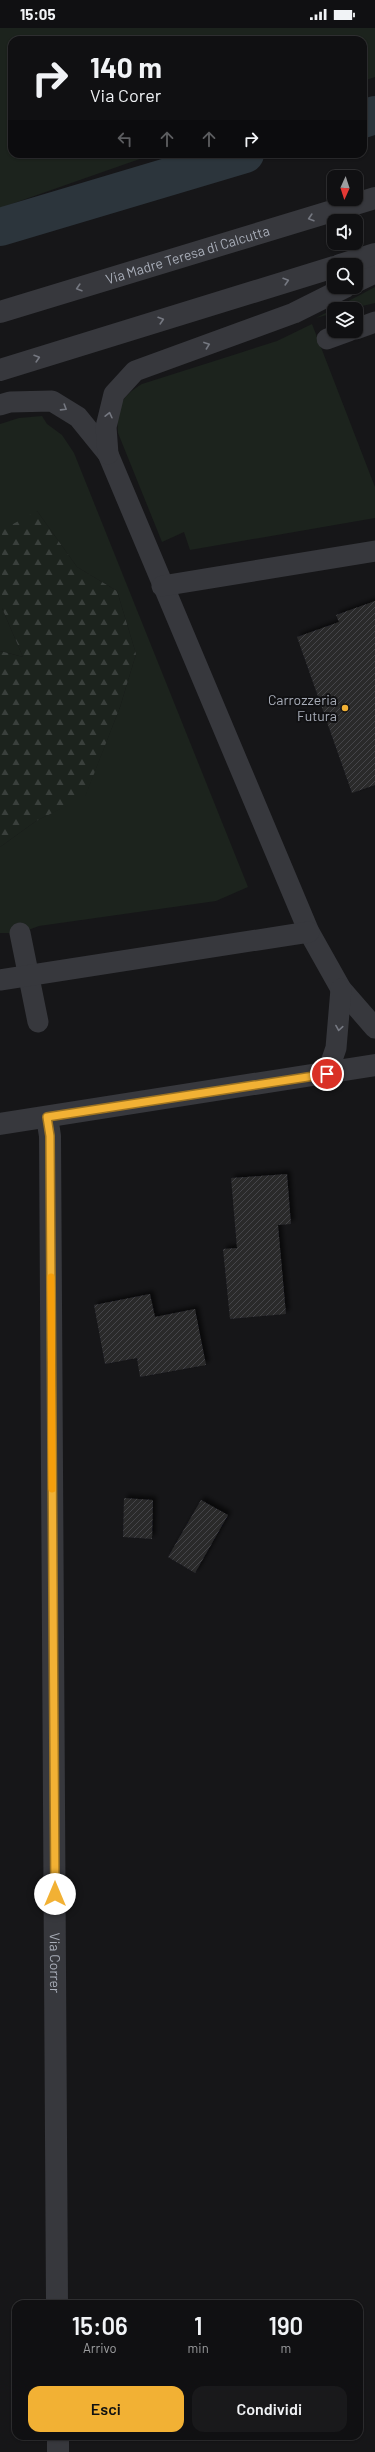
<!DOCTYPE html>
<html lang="it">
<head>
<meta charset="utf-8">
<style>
	:root { --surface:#101012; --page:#19191b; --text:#f1f3f6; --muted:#9c9d9f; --line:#303032; --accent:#f2b134 }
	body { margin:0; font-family:Barlow,sans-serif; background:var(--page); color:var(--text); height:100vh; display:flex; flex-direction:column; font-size:15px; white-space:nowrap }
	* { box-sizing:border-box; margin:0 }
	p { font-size:13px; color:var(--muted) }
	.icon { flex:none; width:22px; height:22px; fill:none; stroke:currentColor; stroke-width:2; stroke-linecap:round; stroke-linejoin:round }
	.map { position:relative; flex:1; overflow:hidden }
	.panel { position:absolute; left:12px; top:2272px; width:351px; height:140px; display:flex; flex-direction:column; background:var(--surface); border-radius:12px; box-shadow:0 1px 3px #0004,0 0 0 1px var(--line) }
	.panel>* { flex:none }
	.guide { position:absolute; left:8px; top:8px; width:359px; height:122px; border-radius:12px; box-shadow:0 1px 3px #0004,0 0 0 1px var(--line); background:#101012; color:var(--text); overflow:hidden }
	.needle { width:26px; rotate:183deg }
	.controls { position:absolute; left:327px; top:142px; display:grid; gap:8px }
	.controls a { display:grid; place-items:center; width:36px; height:36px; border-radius:8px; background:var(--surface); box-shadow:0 1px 3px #0004,0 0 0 1px var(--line); font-size:20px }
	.pin { position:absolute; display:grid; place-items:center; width:34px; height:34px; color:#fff; margin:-17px; border:2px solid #fff; border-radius:50%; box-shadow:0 1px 4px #0007 }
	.me { position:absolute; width:44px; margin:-22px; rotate:0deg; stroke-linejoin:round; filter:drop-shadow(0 0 3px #0008) }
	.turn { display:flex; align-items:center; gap:14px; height:84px; padding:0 16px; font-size:18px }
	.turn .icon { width:52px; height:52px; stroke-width:2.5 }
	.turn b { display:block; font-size:28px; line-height:34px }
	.lanes { display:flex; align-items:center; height:38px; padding:0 16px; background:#0003; justify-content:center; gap:20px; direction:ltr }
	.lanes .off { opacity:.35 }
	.eta { display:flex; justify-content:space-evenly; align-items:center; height:68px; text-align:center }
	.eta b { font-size:24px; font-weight:600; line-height:28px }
	.primary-button { display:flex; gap:8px; margin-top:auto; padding:8px 16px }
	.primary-button a { flex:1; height:46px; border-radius:12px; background:var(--accent); color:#111; font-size:16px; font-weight:600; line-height:46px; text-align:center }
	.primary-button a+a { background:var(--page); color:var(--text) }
	.status { display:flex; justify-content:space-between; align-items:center; height:28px; padding:0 20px; background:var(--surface); direction:ltr }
	.status svg { height:11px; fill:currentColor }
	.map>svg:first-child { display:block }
	.green { fill:#1c231d }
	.forest { fill:url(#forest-firs) }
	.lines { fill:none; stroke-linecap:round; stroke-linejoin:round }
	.canal { stroke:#2c353c; stroke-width:38 }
	.building { fill:url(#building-hatch); filter:url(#shadow) }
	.lane { stroke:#37383d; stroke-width:21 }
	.street { stroke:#37383d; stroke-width:22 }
	.oneway { stroke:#757881 }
	.route-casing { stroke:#9d7322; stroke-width:10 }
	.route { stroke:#f2b134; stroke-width:7 }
	.slow { stroke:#f59e0b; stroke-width:7 }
	.poi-dot { fill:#f2b134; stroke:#111113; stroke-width:1.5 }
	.labels { text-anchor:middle; stroke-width:4; stroke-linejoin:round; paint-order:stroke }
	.street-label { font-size:14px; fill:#a8adb8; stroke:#111113 }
	.poi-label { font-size:14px; fill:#a8adb8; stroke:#111113; text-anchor:end }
</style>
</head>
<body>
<div class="status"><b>15:05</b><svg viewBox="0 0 49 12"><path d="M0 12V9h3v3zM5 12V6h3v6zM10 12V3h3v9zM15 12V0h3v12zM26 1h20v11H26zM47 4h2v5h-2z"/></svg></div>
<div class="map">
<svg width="375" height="2424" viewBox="0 0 375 2424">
	<defs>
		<pattern id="forest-firs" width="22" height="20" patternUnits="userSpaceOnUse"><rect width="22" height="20" fill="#1c231d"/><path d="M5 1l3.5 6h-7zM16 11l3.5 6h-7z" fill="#3a403c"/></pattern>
		<pattern id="building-hatch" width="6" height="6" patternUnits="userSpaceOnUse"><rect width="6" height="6" fill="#29292c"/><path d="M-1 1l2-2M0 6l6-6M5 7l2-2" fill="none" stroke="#454548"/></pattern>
		<filter id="shadow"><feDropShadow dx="3.5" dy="-3.5" stdDeviation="2" flood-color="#0009"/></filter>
	</defs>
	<rect width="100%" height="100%" fill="#161618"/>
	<g class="green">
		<path d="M0,0H375V49L363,53V12H12V126H154L0,180Z"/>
		<path d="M375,259V275L350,281H334V285L316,290Z"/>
		<path d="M312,296L375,459V490L190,522L184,504L162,514L118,405C116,381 120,369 142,356L277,313Z"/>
		<path d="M42,388L47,396L62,407L74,425L248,859L216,873L39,898L20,905H0V819L36,793L85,768L120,679L136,626L117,563L77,539L37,483L2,580L23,629L0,623V396L19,390Z"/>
	</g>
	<path class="forest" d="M37,483L77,539L117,563L136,626L120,679L85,769L36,793L0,819V623L23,629L2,580V502Z"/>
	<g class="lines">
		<g class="canal">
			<path d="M363,91L375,87"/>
			<path d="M0,199L245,126"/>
		</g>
	</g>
	<g class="building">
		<path d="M375,573V757L352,765L297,609L339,594L336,587Z"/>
		<path d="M287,1146L291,1196L278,1197L286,1286L230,1291L223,1221L237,1220L231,1150Z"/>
		<path d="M150,1266L155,1289L195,1281L206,1337L140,1349L137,1330L105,1336L94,1277Z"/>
		<path d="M124,1470L153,1472L152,1511L123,1509Z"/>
		<path d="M201,1472L228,1487L195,1545L168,1529Z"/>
	</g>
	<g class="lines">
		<g class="lane">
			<path d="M356,254L375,245"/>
			<path d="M356,301L375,294"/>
			<path d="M327,311L349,303"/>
			<path d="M0,377L10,374L52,373L78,389L108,426L309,904L341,961L375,1000"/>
			<path d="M108,426L106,399L114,366L135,343L294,285L346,259"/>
			<path d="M162,558L375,523"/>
			<path d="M20,905L38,994"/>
			<path d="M0,952L309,904"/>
			<path d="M327,1046L336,1020L341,961"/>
		</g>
		<g class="street">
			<path d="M340,237L375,226"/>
			<path id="s1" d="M0,284L375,170"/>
			<path d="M0,342L334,239"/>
			<path id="s2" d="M47,1089L50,1108L57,2276"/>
			<path d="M0,1096L375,1037"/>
			<path d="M58,2408V2424"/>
		</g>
	</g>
	<defs><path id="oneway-chevron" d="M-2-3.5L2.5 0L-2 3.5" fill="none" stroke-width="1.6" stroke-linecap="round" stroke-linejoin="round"/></defs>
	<g class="oneway">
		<use href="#oneway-chevron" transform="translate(311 190) rotate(163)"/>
		<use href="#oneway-chevron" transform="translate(286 253) rotate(-17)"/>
		<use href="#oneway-chevron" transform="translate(79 260) rotate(163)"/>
		<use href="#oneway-chevron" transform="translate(161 292) rotate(-17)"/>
		<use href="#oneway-chevron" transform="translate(207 317) rotate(-20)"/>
		<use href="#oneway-chevron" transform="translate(37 330) rotate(-17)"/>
		<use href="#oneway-chevron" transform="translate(64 380) rotate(32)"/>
		<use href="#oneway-chevron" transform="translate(109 387) rotate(-77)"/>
		<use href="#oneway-chevron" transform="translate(339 1000) rotate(99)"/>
	</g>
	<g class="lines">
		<g class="route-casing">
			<path id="route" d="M55,1866L50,1108L47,1089L327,1046"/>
		</g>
		<use href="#route" class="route"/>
		<path class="slow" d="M51,1249L52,1461"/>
	</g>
	<circle class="poi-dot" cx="345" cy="680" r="4"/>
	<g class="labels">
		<g class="street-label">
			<text dy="5" stroke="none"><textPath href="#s1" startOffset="196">Via Madre Teresa di Calcutta</textPath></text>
			<text dy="5" stroke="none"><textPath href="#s2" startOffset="846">Via Correr</textPath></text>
		</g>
		<g class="poi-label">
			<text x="337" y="677">Carrozzeria<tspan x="337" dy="16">Futura</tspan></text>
		</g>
	</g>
</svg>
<div class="controls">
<a><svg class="needle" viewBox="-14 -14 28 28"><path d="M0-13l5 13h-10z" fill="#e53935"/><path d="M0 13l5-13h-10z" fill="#9c9d9f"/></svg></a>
<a><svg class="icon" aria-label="sound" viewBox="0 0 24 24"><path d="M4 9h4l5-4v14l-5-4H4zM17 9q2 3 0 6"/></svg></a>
<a><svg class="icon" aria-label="search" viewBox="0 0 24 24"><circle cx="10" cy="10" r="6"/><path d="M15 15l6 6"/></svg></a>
<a><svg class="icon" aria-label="layers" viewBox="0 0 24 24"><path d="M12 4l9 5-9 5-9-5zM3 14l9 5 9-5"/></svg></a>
</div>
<div class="pin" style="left:327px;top:1046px;background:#d93025"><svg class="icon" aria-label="arrive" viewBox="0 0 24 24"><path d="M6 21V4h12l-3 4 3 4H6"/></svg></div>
<svg class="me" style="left:55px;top:1866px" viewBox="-20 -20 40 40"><circle r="19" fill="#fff"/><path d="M0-13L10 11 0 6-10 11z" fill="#f2b134"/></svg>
<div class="guide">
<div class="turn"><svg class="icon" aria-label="right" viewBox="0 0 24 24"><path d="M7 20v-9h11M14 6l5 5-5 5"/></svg><div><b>140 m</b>Via Corer</div></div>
<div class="lanes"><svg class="icon off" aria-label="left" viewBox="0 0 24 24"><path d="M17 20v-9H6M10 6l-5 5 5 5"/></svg><svg class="icon off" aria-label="ahead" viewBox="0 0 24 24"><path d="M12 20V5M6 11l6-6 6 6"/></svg><svg class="icon off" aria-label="ahead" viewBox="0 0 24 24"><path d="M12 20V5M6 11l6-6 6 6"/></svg><svg class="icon" aria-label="right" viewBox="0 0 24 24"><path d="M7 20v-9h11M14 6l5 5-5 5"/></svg></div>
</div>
<section class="panel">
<div class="eta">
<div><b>15:06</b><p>Arrivo</p></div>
<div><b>1</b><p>min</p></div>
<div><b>190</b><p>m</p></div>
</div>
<div class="primary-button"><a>Esci</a><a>Condividi</a></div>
</section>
</div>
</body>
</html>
